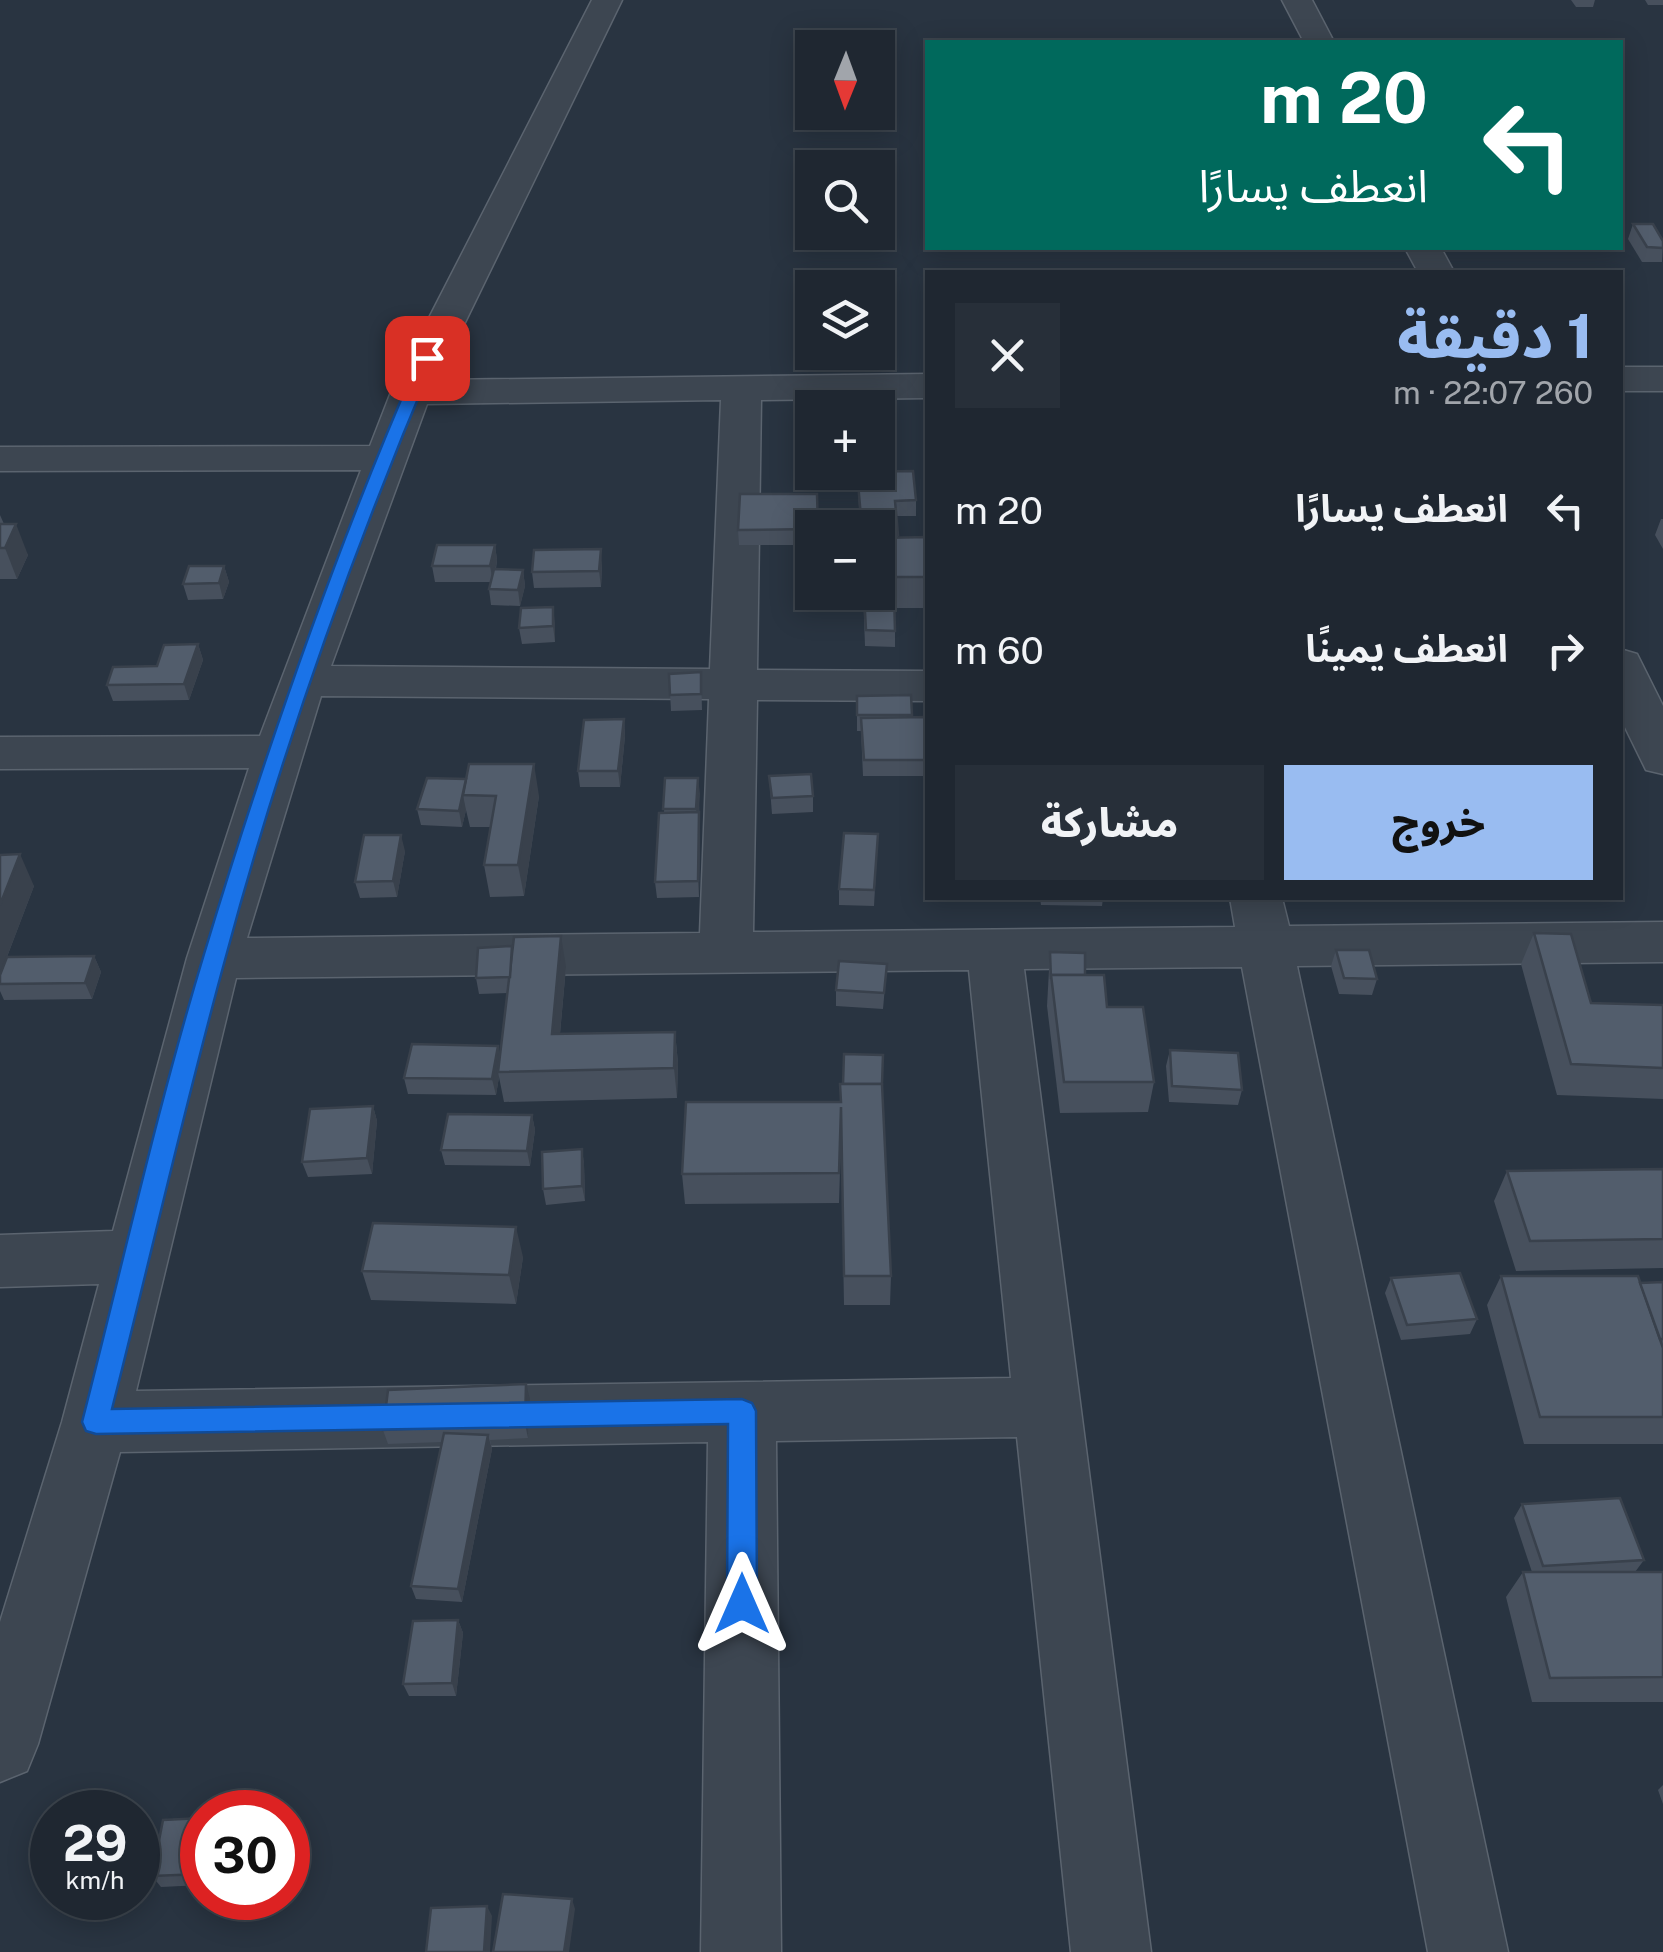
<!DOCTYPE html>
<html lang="ar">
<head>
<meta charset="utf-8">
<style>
	:root { --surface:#1f2731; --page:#272f39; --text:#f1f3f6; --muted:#a1a5ab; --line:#3c444d; --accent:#99bcf1 }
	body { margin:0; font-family:"Public Sans","Noto Sans Arabic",sans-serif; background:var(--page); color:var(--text); direction:rtl; height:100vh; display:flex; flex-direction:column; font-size:38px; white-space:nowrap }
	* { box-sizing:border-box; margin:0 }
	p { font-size:32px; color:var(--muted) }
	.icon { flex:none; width:55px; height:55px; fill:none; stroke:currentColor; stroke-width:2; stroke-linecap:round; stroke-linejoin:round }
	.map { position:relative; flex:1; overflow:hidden; direction:ltr }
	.side { position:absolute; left:925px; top:270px; width:698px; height:630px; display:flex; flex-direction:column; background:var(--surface); border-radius:0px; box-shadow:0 5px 25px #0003,0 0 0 2px var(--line); direction:rtl }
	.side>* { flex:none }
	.top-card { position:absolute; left:925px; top:40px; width:698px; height:210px; border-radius:0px; box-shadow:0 5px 25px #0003,0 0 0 2px var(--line); direction:rtl; background:#00695c; color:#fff; overflow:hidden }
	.needle { width:65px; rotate:181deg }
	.tools { position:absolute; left:795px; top:30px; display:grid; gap:20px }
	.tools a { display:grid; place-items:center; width:100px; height:100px; border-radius:0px; background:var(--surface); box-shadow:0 5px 25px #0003,0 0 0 2px var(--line); font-size:50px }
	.speed { position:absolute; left:30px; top:1790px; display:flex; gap:20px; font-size:50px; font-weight:700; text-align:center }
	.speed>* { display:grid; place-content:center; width:130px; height:130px; border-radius:50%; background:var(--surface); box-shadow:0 5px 25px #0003,0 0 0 2px var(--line); line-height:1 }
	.speed small { font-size:25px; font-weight:400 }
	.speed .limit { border:15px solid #d22; background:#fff; color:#111 }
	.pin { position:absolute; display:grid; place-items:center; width:85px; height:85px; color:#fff; margin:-42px; border-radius:20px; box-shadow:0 5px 15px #0006 }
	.me { position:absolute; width:110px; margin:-55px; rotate:0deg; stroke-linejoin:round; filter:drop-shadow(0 0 8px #0008) }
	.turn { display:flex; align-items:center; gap:35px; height:210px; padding:0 30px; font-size:45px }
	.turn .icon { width:130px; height:130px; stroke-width:2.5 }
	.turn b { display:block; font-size:70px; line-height:85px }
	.round { display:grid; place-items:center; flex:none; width:105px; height:105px; border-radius:0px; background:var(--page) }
	.summary { display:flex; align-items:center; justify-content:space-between; height:170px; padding:0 30px }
	h1 { font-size:60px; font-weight:800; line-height:75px; color:var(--accent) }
	.button { display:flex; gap:20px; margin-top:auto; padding:20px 30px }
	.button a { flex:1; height:115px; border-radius:0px; background:var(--accent); color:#111; font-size:40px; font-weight:800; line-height:115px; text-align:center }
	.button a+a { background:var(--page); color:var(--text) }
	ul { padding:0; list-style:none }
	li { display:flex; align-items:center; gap:30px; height:140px; padding:0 30px }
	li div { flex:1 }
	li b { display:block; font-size:38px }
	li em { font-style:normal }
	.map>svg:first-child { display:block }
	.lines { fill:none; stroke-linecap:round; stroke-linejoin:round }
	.minor-casing { stroke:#5b646f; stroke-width:3 }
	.minor { fill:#3d4651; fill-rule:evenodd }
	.wall { fill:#47505d }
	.shaded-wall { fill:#39414c }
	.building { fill:#525d6c; stroke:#39414c; stroke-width:2.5 }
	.route { fill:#1a73e8; stroke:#114b97; stroke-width:2.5 }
</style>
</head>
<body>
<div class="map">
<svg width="1663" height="1952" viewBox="0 0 1663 1952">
	<rect width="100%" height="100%" fill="#293441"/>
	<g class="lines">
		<g class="minor-casing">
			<g id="minor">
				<path d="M592,0H622L437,380L928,374V398L761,400L757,670L928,671V701L757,700L753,932L1235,927L1230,898H1282L1289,926L1663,922V962L1297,966L1508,1952H1428L1242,967L1024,969L1151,1952H1071L1017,1437L776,1441L781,1952H701L708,1442L120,1452L38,1744L27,1771L0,1782V1622L62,1422L99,1284L0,1287V1235L113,1231L187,958L249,768L0,769V737L260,736L361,470L0,471V447L370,446L391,392ZM721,400L710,669L331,666L427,404ZM321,696L709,699L700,933L247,938ZM969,970L1011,1378L136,1391L236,978Z"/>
				<path d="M1282,0H1312L1334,42H1304Z"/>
				<path d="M1405,248H1441L1454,272H1418Z"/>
				<rect x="1620" y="367" width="43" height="24"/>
				<path d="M1620,649L1637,654L1663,706V774L1646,770L1620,717Z"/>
			</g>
		</g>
		<use href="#minor" class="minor"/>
	</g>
	<g class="wall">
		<path d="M1571,0H1595L1593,7H1576Z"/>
		<path d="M1645,0H1663V5H1648Z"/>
		<path d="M1633,224L1663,241L1662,262H1642L1628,239Z"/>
		<path d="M857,472L916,500V516H896L898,537H928V608H895V647L865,646L863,592H878V528H860Z"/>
		<path d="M0,515L4,524L28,555L17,579H0Z"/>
		<path d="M1661,519H1663V549L1655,535Z"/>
		<path d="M812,528V545H739L738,530Z"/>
		<path d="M495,545L497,560L496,569L523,570L525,586L520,606L491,605L489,589L490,582H435L432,566Z"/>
		<path d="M602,565L601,587L534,588L532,572Z"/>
		<path d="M224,566L229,582L223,599L188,600L183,584Z"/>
		<path d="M555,623V642L522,644L519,628Z"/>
		<path d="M198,644L203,660L189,700L113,701L107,685L157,666Z"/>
		<path d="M701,672L702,710L671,711L669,674Z"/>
		<path d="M911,695L912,717H928V776H863L861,731H857V696Z"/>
		<path d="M624,719L625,736L620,787H580L578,771Z"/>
		<path d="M769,776L813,796V812L772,814Z"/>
		<path d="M427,778L539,796L524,896L490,897L484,865L490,827H470L466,810L462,827L421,825L417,809Z"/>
		<path d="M665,778H698L700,828L699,897L657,898L655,882L664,813Z"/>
		<path d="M878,834L874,906L839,905V889Z"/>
		<path d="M405,851L397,897L360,898L355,882Z"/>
		<path d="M0,855L34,886L2,970L94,956L101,972L92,999L4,1000L0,991Z"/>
		<path d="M1040,898H1103L1102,906L1041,905Z"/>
		<path d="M1534,933L1591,1003L1663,1005V1099L1557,1095L1521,964Z"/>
		<path d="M1336,950L1377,979L1372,995L1339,994L1331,966Z"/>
		<path d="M1050,952L1085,975L1154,1082L1148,1112L1060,1113L1047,1006Z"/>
		<path d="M887,964L883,1009L836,1006V990Z"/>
		<path d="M566,967L560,1034L675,1032L678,1063L677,1098L504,1102L499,1077L496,1095L408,1094L404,1078L498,1046L500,1054L508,993L479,994L476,978Z"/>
		<path d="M1170,1050L1242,1090L1238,1105L1169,1102L1166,1066Z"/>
		<path d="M882,1084L891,1276L890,1305H844L841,1138L839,1203L685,1204L682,1174Z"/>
		<path d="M373,1106L377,1121L372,1174L308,1177L302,1162Z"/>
		<path d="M532,1115L535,1130L530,1166L445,1165L441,1150Z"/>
		<path d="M582,1149L584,1164L585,1201L546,1205L543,1189Z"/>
		<path d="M1663,1169V1268L1516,1271L1494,1201L1507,1171Z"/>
		<path d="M523,1257L516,1304L371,1300L362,1271Z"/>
		<path d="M1501,1276L1640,1283L1663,1282V1444H1524L1487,1305Z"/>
		<path d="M1391,1278L1477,1319L1470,1334L1401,1340L1385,1293Z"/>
		<path d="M530,1399L528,1438L490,1440L492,1449L462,1602L416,1599L411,1586L442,1442L388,1444L383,1430Z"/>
		<path d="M1522,1504L1644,1560L1635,1572H1663V1702H1532L1506,1597L1523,1572H1532L1514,1518Z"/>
		<path d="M458,1620L463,1633L456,1696H409L403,1684Z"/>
		<path d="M1663,1785V1804L1658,1790Z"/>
		<path d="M202,1818V1885L161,1887L152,1876Z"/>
	</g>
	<g class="shaded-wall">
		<path d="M16,524L28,555L17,579L5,548Z"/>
		<path d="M495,545L497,560L493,582L490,566Z"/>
		<path d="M601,549L602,565L601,587L599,571Z"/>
		<path d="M224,566L229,582L223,599L219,583Z"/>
		<path d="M523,570L525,586L520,606L518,590Z"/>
		<path d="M553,607L555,623V642L553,626Z"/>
		<path d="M198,644L203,660L189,700L184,684Z"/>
		<path d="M624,719L625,736L620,787L618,771Z"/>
		<path d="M534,764L539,796L524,896L518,865Z"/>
		<path d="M698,778L700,794L698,825L696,809Z"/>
		<path d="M463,795L466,810L462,827L459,811Z"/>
		<path d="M699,812L700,828L699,897L698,881Z"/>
		<path d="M401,835L405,851L397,897L393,881Z"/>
		<path d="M20,854L34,886L0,975V905Z"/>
		<path d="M561,936L566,967L557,1065L552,1034Z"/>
		<path d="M94,956L101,972L92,999L85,983Z"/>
		<path d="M675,1032L678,1063L677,1098L674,1068Z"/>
		<path d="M498,1046L502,1061L498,1072L499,1077L496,1095L492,1079Z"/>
		<path d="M373,1106L377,1121L372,1174L367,1158Z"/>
		<path d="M532,1115L535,1130L530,1166L527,1151Z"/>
		<path d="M582,1149L584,1164L585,1201L582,1186Z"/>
		<path d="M516,1227L523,1257L516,1304L509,1275Z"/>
		<path d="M526,1384L530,1399L528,1438L525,1424Z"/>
		<path d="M488,1435L492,1449L462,1602L458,1589Z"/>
		<path d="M458,1620L463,1633L456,1696L452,1683Z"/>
		<path d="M572,1899L575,1909L569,1952H564Z"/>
		<path d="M487,1906L492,1916L490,1952H484Z"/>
	</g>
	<g class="building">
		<path d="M1633,224H1653L1663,241V248L1647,247Z"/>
		<path d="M913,471L916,500L895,501L898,535H878V528H862L857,472Z"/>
		<path d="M740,494H817L818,528H812V529L738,530Z"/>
		<path d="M0,524H16L5,548H0Z"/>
		<path d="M928,537V577H878V538Z"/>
		<path d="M437,545H495L490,566H432Z"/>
		<path d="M601,549L599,571L532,572L534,550Z"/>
		<path d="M189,566H224L219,583L183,584Z"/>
		<path d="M494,569L523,570L518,590L489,589Z"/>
		<path d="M864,594H894L895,631L866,630Z"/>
		<path d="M553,607V626L519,628L521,608Z"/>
		<path d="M198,644L184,684L107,685L113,667L157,666L164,645Z"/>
		<path d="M701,672V694L670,695L669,674Z"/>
		<path d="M911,695L912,715H857V696Z"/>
		<path d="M928,717V760H864L861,718Z"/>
		<path d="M624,719L618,771H578L584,720Z"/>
		<path d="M469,764H534L518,865H484L496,796L463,795Z"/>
		<path d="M811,774L813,796L772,798L769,776Z"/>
		<path d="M427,778L466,779L459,811L417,809Z"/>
		<path d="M665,778H698L696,809H663Z"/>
		<path d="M699,812L698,881L655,882L659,813Z"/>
		<path d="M844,833L878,834L874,890L839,889Z"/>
		<path d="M364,835H401L393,881L355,882Z"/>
		<path d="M20,854L0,905V855Z"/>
		<path d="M1534,933L1571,934L1591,1003L1663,1005V1068L1571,1064Z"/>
		<path d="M561,936L552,1034L675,1032L674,1068L498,1072L514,937Z"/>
		<path d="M512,946L510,977L476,978L478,948Z"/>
		<path d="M1336,950H1369L1377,979L1344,978Z"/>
		<path d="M1050,952L1085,953V975H1051V979Z"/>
		<path d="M94,956L85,983L0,984V975L7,957Z"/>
		<path d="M839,961L887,964L884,993L836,990Z"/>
		<path d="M1051,975H1104L1107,1007H1143L1154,1082H1064Z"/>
		<path d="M412,1044L498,1046L492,1079L404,1078Z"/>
		<path d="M1170,1050L1238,1053L1242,1090L1172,1086Z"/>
		<path d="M844,1054L883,1055L882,1084H843Z"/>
		<path d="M840,1084H882L891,1276H844L841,1107L839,1173L682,1174L686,1102H841Z"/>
		<path d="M373,1106L367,1158L302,1162L310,1109Z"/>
		<path d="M448,1114L532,1115L527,1151L441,1150Z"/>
		<path d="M582,1149V1186L543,1189L542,1152Z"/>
		<path d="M1663,1169V1239L1530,1241L1507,1171Z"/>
		<path d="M373,1223L516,1227L509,1275L362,1271Z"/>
		<path d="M1460,1273L1477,1319L1407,1325L1391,1278Z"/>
		<path d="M1501,1276H1638L1663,1348V1417H1540Z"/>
		<path d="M1663,1282V1339H1660L1640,1283Z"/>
		<path d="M526,1384L525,1424L383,1430L388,1390Z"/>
		<path d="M444,1433L488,1435L458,1589L411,1586Z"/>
		<path d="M1620,1498L1644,1560L1543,1566L1522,1504Z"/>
		<path d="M1523,1572H1663V1677L1550,1678Z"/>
		<path d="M458,1620L452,1683L403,1684L413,1621Z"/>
		<path d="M202,1818V1874L152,1876L163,1820Z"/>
		<path d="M503,1894L572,1899L564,1952H493Z"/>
		<path d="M487,1906L484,1952H426L431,1908Z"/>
	</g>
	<path class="route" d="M427,353L435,358C352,553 280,755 225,960C184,1109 150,1260 112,1409L742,1399L752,1403L756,1411L757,1604L752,1615L742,1619L731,1615L727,1604L728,1424L96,1434L86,1431L82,1422C122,1267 157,1108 204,954C265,752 334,552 419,358Z"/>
</svg>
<div class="tools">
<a><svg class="needle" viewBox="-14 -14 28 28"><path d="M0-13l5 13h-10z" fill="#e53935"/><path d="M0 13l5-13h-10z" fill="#a1a5ab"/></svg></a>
<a><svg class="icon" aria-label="search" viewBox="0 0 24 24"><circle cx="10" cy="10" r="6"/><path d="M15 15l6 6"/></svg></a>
<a><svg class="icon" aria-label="layers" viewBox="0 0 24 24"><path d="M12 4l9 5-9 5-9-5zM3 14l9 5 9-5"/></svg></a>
<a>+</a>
<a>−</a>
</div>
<div class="speed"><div>29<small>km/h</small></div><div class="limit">30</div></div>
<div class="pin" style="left:427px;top:358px;background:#d93025"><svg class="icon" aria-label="arrive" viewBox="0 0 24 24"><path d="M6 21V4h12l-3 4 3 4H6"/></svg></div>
<svg class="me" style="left:742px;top:1604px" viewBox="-20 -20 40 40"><path d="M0-17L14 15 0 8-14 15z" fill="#1a73e8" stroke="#fff" stroke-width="4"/></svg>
<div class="top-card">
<div class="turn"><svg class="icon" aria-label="left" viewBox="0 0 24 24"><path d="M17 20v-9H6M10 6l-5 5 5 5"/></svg><div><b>20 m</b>انعطف يسارًا</div></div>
</div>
<section class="side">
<div class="summary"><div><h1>1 دقيقة</h1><p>260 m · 22:07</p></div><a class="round"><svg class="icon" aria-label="close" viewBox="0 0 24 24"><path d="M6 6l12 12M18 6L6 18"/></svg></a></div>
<ul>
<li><svg class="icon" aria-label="left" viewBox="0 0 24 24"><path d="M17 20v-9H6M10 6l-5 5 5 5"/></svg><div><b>انعطف يسارًا</b></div><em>20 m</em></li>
<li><svg class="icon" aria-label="right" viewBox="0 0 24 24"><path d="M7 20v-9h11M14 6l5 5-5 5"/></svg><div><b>انعطف يمينًا</b></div><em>60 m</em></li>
</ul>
<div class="button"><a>خروج</a><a>مشاركة</a></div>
</section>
</div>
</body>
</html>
